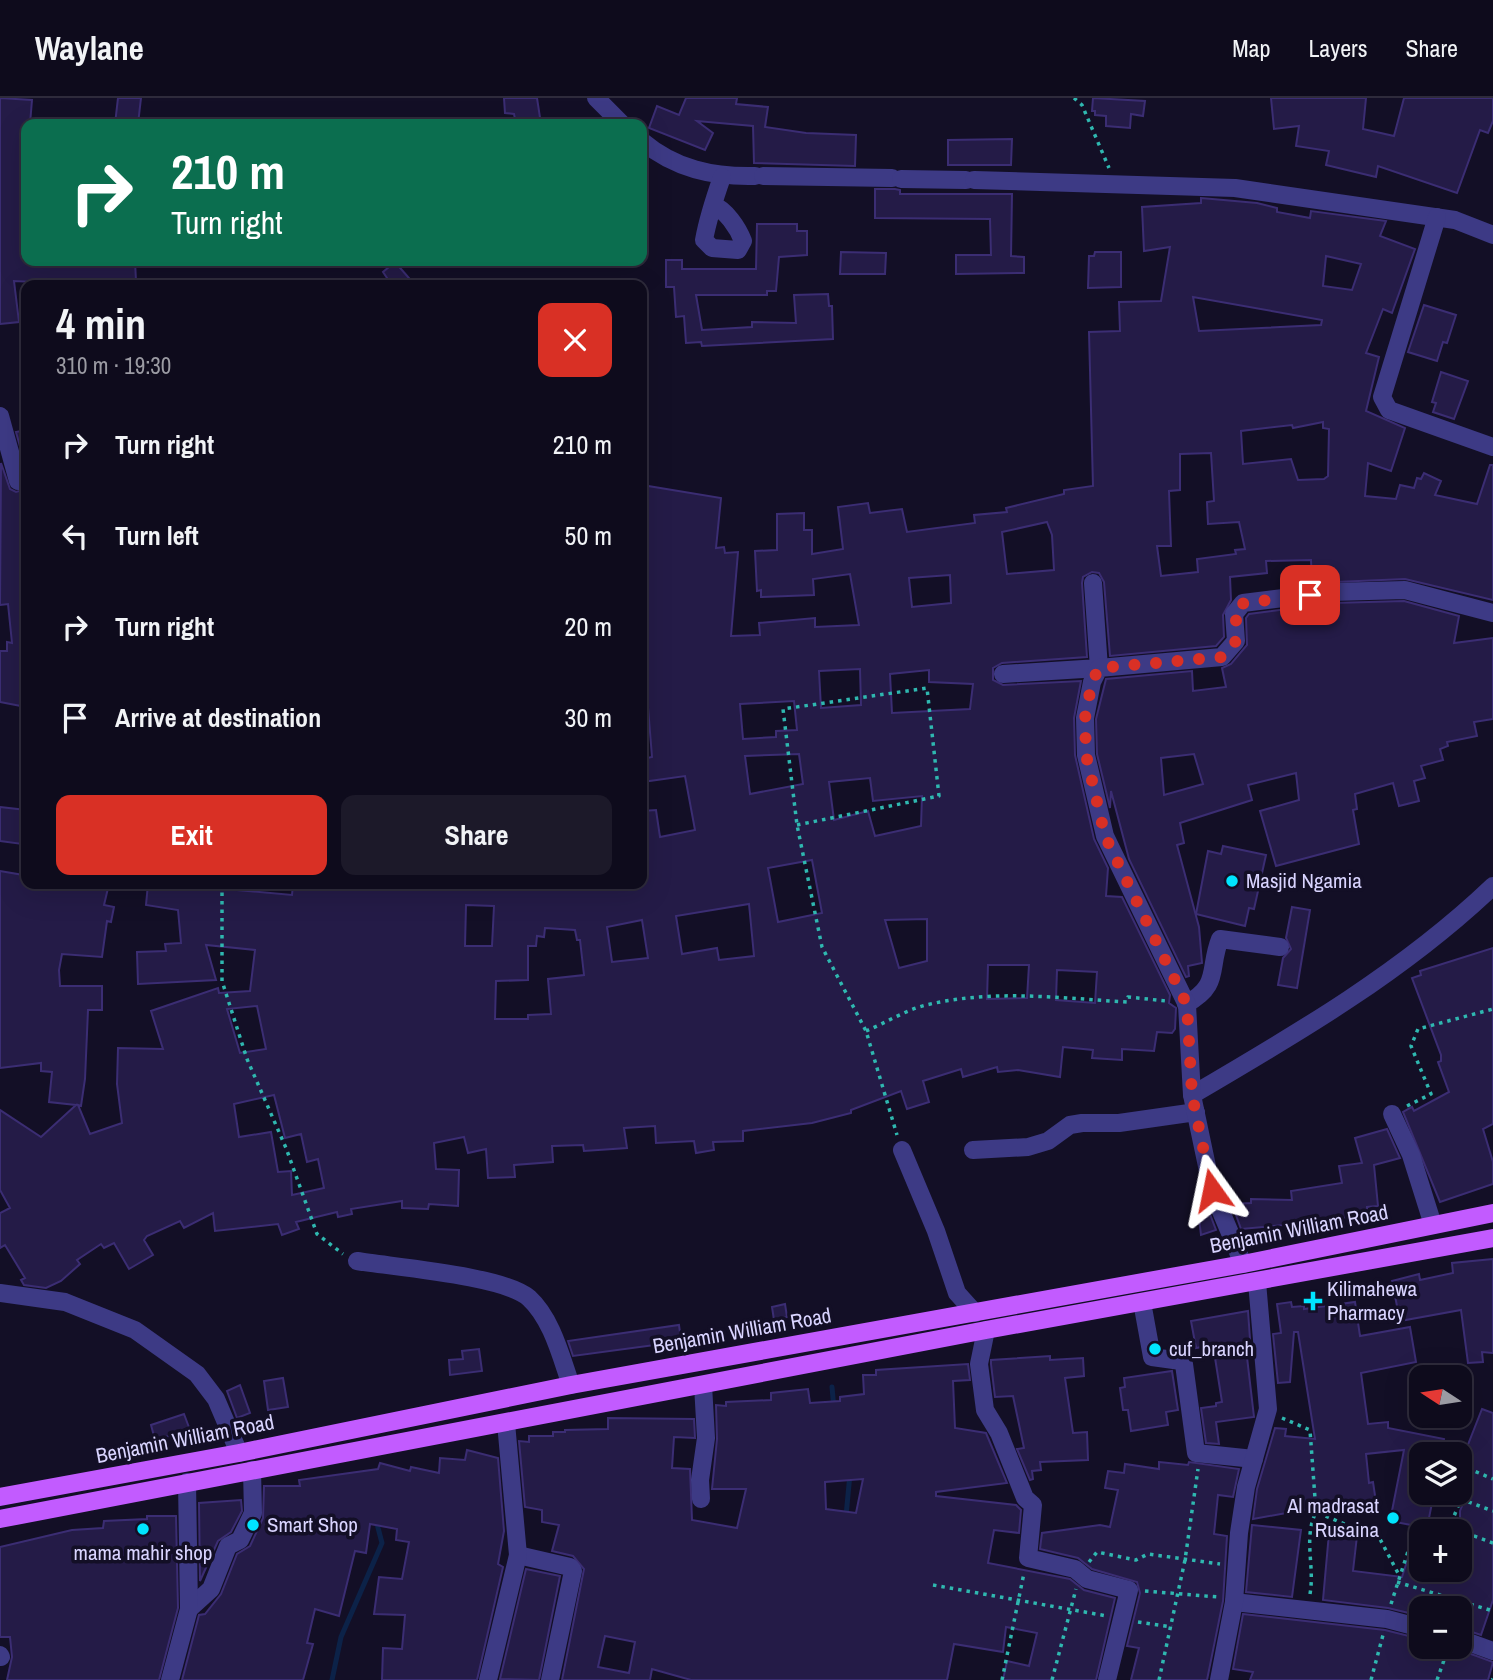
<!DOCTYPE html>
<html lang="en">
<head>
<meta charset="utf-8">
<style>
	:root { --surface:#0e0b1c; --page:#1c1929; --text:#f1f3f6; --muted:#9b9ba3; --line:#2e2b3b; --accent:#d93025 }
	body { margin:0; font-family:"Archivo Narrow",sans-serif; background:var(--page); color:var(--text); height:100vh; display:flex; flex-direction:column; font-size:26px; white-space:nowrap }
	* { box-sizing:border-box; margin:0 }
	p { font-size:23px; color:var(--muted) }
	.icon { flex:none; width:38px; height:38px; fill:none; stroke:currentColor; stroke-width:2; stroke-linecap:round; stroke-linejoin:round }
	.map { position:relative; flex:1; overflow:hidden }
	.panel { position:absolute; left:21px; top:182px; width:626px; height:609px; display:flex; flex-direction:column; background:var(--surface); border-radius:14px; box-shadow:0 7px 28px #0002,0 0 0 2px var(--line) }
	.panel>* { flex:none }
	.hud { position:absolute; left:21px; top:21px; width:626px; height:147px; border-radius:14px; box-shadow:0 7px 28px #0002,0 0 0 2px var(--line); background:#0b6e4f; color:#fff; overflow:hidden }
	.needle { width:46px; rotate:282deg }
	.controls { position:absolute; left:1409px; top:1267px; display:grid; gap:14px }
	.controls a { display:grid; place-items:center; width:63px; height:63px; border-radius:14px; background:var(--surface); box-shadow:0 7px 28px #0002,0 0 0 2px var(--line); font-size:35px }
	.pin { position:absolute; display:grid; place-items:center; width:60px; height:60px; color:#fff; margin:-30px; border-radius:14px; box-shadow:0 4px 10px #0006 }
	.me { position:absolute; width:77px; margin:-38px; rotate:348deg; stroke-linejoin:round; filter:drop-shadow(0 0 5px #0008) }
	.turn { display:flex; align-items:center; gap:24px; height:147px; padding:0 35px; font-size:32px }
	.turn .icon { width:91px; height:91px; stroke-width:2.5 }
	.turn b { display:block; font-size:49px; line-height:60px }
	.round { display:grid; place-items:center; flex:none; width:74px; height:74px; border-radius:14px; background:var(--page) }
	.summary { display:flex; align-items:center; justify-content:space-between; height:119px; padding:0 35px }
	h1 { font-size:42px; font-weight:800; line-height:52px }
	.button { display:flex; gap:14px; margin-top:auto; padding:14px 35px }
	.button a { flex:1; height:80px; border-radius:14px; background:var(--accent); color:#fff; font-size:28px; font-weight:800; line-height:80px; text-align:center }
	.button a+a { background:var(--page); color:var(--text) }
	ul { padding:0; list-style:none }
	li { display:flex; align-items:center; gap:21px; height:91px; padding:0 35px }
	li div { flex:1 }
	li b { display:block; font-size:26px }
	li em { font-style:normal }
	header { display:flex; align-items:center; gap:42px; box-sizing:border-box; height:98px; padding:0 35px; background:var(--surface); border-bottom:2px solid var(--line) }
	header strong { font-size:33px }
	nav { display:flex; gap:38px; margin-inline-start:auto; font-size:24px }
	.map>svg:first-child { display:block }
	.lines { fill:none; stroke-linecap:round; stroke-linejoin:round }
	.stream { stroke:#0c2248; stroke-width:5 }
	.building { fill:#241b47; stroke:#3b2d73; stroke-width:2; fill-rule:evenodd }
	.path { stroke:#2fb8b0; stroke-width:3.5; stroke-dasharray:3.5 5; stroke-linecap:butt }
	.minor { stroke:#3d3a85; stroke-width:18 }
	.major { stroke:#c25bff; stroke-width:18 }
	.route { stroke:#d93025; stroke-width:12; stroke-dasharray:0 21.6 }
	.poi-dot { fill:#00e5ff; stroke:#130f26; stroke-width:2.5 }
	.labels { text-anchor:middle; stroke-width:7; stroke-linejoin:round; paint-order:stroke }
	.poi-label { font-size:21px; fill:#d9d4ff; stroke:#130f26; text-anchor:start }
	.street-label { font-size:21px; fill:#d9d4ff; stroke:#130f26 }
</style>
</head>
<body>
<header>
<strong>Waylane</strong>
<nav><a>Map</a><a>Layers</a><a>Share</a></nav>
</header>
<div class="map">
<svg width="1493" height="1582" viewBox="0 0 1493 1582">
	<rect width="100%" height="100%" fill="#130f26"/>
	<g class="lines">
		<g class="stream">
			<path d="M832,1289L834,1311"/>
			<path d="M846,1418L850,1376"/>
			<path d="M332,1582L341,1539L382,1445L376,1422"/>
		</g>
	</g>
	<g class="building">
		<path d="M0,0L32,2L30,26H26V163H135L136,183L96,184L97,187L14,183L19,224L0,226Z"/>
		<path d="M118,0H141L138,26H115Z"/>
		<path d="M504,0H537L541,26H516L514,16L505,15Z"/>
		<path d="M686,0H737L736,6L768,9L765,29L806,35L856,37L855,68L754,65L753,28L697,23L713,35L705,52L649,30L657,8L679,17Z"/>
		<path d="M1093,0L1145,3L1143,18L1131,16L1130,30L1106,28V18L1095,17V13H1092Z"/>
		<path d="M1271,0H1366L1363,31L1394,38L1404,0H1493V23L1488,35L1480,32L1457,95L1378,68L1376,79L1326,67L1329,53L1296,48L1299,28L1274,31Z"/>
		<path d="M1012,41L1011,67H948V42Z"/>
		<path d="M875,91H895L900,92V96H1012L1011,158L1024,159V175L956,176V157H991L990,121L875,120Z"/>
		<path d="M1201,100L1257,105L1277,110V114L1310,120L1311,113L1386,123L1380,138L1415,151L1392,215L1383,211L1366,255L1379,259L1366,313L1405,330L1391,373L1368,365L1365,398L1396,401L1400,387L1414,390L1417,380L1421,381L1424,375L1441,383L1435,397L1477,406L1490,367H1493V502L1405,481L1312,485L1311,462L1266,463L1267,475L1230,479L1231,502L1223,517L1224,539L1216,548L1110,558L1104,484L1099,475L1092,474L1083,479L1082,485L1087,559L1002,565L993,570V582L1003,587L1081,583L1074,620L1075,657L1094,741L1108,770L1106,798L1122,799L1170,897L1169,905L1176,910L1175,931L1172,935L1157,934L1154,953L1122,951V962L1092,960L1093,952L1063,949L1060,979L1018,972L998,974L997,969L963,979L961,971L923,983L929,1004L907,1011L901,993L851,1012V1015L812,1025L743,1033V1043L713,1044L714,1052L696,1055L694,1043L656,1045L655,1028L624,1030L627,1050L584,1053L583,1047L552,1048L553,1064L514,1067L515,1079L488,1080L486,1051L468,1055L464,1039L434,1045L436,1071L459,1072L458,1108L429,1106L428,1111L402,1110V1103L351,1111L352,1116L338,1119L337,1114L296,1124L299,1131L282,1137L278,1126L215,1133L213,1115L184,1130L180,1123L147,1138L144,1142L153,1157L129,1171L114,1145L104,1150L101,1146L77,1162L80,1166L61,1183L46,1190L24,1187L21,1182L25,1180L5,1147L0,1150V1115L10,1110L0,1092V1012L41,1039L76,1007L49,1004L52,974L41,973V965L0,970V773L23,777L26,786H109L104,807L114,809L111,824L107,823L102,859L62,856L59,872L60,888H102V912H88L85,981L81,1008L78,1007L90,1036L122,1025L117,986L118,950L163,951L151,913L218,890L219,895L250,893L255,852L206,847L216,882L138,886L137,854L166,853L165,846L181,845L178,812L146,807L148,786H215V790L292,797L293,786H553V790L576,786H642V713L656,712L660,739L695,732L685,678L642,684V661L652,659L647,597H642V387L721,400L716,450L724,449L725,455L738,454L731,538L760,537L759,525L815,520V529L859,527L850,476L813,481L814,497L761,499V492L757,493L755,453L777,452V416L804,415V432H812V456L843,451L838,409L868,405L870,415L902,411L907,434L975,425L974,417L1007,414L1006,410L1064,396V392L1093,388L1089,234L1120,233L1119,204L1161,203L1170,149L1144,153L1142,109L1201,105ZM1326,158L1361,166L1352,192L1323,188ZM1193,199L1322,222L1321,227L1199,233ZM1323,324V330L1329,331L1328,378L1324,381L1298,382L1291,361L1243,366L1241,333L1292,327L1293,330ZM1211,355L1214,403L1207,404L1208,426L1239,424L1245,451L1235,452L1236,456L1197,461L1198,474L1161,478L1157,448H1171L1169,393L1180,392V356ZM1047,424L1052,437L1054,472L1007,476L1002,434ZM950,477L951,505L912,509L909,480ZM860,571L861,607L821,610L819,573ZM929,572V584L973,586L970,611L892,615L890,576ZM794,603L797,632L776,633V639L743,641L740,606ZM799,656L803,686L750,696L745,658ZM870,680L873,703L922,698L921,728L875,738L868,713L834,722L829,684ZM812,762L822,815L778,824L768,770ZM749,806L754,858L719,862L717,850L682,856L676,818ZM466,807L494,808L492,848H465ZM927,821V863L899,870L885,822ZM642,822L648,860L612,864L607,829ZM545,830L575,832L577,842H580L584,877L548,881L551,916L528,917V921H495L496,883L528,882V848H536L537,838L544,839ZM988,867H1029L1027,900L987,901ZM1057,872L1097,874L1095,905L1056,902ZM257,908L266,951L240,955L227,911ZM274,997L285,1040L301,1036L307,1064L318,1061L324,1090L292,1097L291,1073L278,1074L271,1034L239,1039L234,1006Z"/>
		<path d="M757,126H797V133H807V157L779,159L776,193H767V197H696L702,232L752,229V224L796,225L794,197L828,196L829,208H832L833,241L702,248L701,244L686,245L684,218L676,219L674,189H666V162H682V171H756Z"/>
		<path d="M841,154L886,155L885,176H840Z"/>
		<path d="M1095,154H1121V189L1088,190L1089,158H1094Z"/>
		<path d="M395,164L415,187H378L387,180L383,174Z"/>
		<path d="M1424,207L1456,217L1447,245L1443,244L1437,263L1408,254Z"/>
		<path d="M1441,274L1468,283L1454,321L1433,314L1436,305L1432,304Z"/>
		<path d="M26,332V370L16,334Z"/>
		<path d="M1,365L10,391L16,394L26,391V609L0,604V553H7V544L12,545L8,506L0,507Z"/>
		<path d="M1404,503L1459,518L1454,545L1493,540V621L1474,624L1477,638L1447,644L1448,648L1440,651L1443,662L1421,668L1425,680L1414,683L1419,703L1399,708L1393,685L1355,696L1357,711L1353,712L1359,746L1276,768L1260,713L1299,702L1296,675L1248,687L1252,702L1180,725L1184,745L1177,747L1199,829L1202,865L1188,868L1189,878L1186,879L1129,761L1111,693L1110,710L1097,656L1096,621L1106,581L1192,573L1193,593L1226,589L1222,570L1231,566L1247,547L1246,520L1249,516L1333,505ZM1194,656L1203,686L1164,697L1161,660Z"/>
		<path d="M0,709L26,712V741H23L22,746L0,743Z"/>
		<path d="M1223,748L1266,757L1254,811L1249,810L1245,828L1196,816L1208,753L1221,756Z"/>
		<path d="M1292,809L1310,812L1297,890L1278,887L1283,860L1291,851L1286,840Z"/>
		<path d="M1493,850V1026L1483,1031L1493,1064V1086L1440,1104L1403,1014L1412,1009L1414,1013L1449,994L1438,964L1441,963V957L1412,880L1421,877L1420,873Z"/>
		<path d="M1387,1031L1400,1060L1374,1067L1378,1108L1367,1109V1117L1315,1123L1316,1128L1295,1130V1126L1241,1131L1232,1106L1251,1105V1101L1292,1102L1291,1093L1342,1085L1339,1068L1362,1065L1355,1040Z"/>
		<path d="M1208,1111L1216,1132L1201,1137L1198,1112Z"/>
		<path d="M1493,1161V1255L1482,1254L1483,1264L1468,1265L1461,1212L1400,1223L1392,1183L1419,1176L1420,1182L1453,1175L1452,1165Z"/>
		<path d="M1291,1204L1292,1209L1304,1208V1211L1355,1204L1360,1238L1410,1229L1416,1264L1361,1275L1368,1326L1388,1324V1330L1444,1341L1441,1356H1421V1395H1434L1427,1430L1390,1423L1404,1352L1366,1356L1369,1385L1373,1384L1376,1404L1319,1409L1253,1421L1257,1391L1275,1330L1286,1331L1285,1338L1315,1341L1298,1234H1294L1290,1284L1278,1285L1273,1236L1281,1235L1277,1206Z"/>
		<path d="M785,1206L787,1219L774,1222L772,1209Z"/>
		<path d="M1248,1213L1250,1241L1245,1242L1254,1319L1216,1324L1219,1346L1206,1345L1201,1310L1216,1308V1305L1222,1304L1213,1247L1196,1250L1191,1223Z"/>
		<path d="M679,1227L681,1242L662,1246L573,1258L568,1243Z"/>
		<path d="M479,1251L482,1273L450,1277L449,1262L463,1261L462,1253Z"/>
		<path d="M1050,1258V1262L1083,1260L1084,1278L1065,1280L1073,1335L1087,1334L1088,1362L1040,1364L1041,1372L1032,1373L1033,1381L1030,1382L1017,1351L1024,1350L1013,1298L995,1299L991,1266V1262Z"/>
		<path d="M968,1266L970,1282L953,1283L955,1330L986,1335L1007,1385L936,1394V1398L1016,1407L1021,1412L1019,1435L994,1432L988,1465L1070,1481L1084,1492L1115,1500L1096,1582H1003L1007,1563L1029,1568L1037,1535L1006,1529L1003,1554L954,1546L947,1582H691L652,1571L650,1582H562L584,1471L573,1458L552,1453L559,1427L542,1424V1412L525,1409L519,1343L529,1344V1338H553V1334H565V1332L608,1331V1320L694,1321L695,1340L674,1339L672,1370L690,1371L692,1422L737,1430L746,1391H712L717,1341L716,1307L726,1308V1304L771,1302V1295L808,1291L810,1305L840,1303V1299L864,1296L863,1277H876V1272ZM863,1381L856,1415L826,1411L825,1384ZM605,1538L635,1544L629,1575L598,1569Z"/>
		<path d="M1172,1273L1178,1312L1166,1314L1168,1327L1131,1333L1128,1312H1123L1120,1290L1125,1289L1124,1280Z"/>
		<path d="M283,1280L288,1309L268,1312L264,1283Z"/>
		<path d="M240,1287L250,1315L237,1320L227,1293Z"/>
		<path d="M1482,1311L1493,1315V1502L1481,1537L1460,1530V1510H1421V1518L1388,1510L1323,1502L1329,1435L1357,1438L1353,1473L1402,1479L1410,1454L1421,1457V1472H1460V1413L1466,1398L1460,1395V1367Z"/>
		<path d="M184,1316L190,1332L155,1342L151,1327Z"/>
		<path d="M467,1352L498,1360L504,1433L498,1466L503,1469L477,1582H382L383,1550L402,1551L405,1517L374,1516L379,1479L402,1481L409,1444L396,1442L397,1431L370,1426L366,1455L355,1453L339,1518L315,1511L307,1545L313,1546L303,1582H182L199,1517L205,1516L221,1496L237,1456L250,1448L263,1420L264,1388H300L299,1382L378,1371L380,1365L410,1373L411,1369L439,1375L440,1360L465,1362Z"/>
		<path d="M1159,1364L1188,1367L1189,1364L1239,1371L1233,1399L1218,1397L1214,1436L1227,1438L1223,1503L1207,1582H1131L1139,1550L1127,1548L1140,1495L1137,1484L1092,1471L1078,1460L1040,1451L1042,1435L1100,1427L1110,1429L1118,1392L1105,1390L1108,1373L1124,1375L1125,1366L1159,1371Z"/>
		<path d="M241,1402L242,1413L231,1434L218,1443L200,1483L199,1405Z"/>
		<path d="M147,1418H176L178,1510L159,1582H7L12,1559L10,1539H0V1449L72,1432L103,1430L104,1423L147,1421Z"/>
		<path d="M1252,1427L1301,1432L1292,1499L1246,1494Z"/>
		<path d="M526,1471L560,1478L539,1582L500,1581Z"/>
		<path d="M1243,1516L1385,1532L1421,1541V1549H1452L1493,1564L1488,1582H1250L1253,1574L1233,1571Z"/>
	</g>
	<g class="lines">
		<g class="path">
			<path d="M1074,0L1082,7L1109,70"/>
			<path d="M797,727L939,698L927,590L783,611L797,727L822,849L866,933L897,1037"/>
			<path d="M222,786V883L247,961L286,1050L317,1136L343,1156"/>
			<path d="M866,933C885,925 906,912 926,907C993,891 1059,900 1127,904L1128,899L1166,903"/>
			<path d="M1407,1008L1431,996L1411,948L1418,931L1493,911"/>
			<path d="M1282,1320L1310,1332L1316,1414"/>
			<path d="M1460,1367L1493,1381"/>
			<path d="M1450,1429L1493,1445"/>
			<path d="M1448,1433L1461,1401L1493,1413"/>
			<path d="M1089,1464L1097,1454L1136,1462L1148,1456L1220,1466"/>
			<path d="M1397,1484L1493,1513"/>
			<path d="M933,1487L1107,1518"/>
			<path d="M1145,1493L1218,1499"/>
			<path d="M1310,1496C1315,1468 1303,1440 1316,1414L1380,1441L1399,1477"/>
			<path d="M1391,1506L1412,1441H1421"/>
			<path d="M1138,1524L1172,1529"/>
			<path d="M1002,1582L1024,1475"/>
			<path d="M1052,1582L1076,1491"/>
			<path d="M1159,1582L1185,1462L1198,1371"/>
			<path d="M1371,1582L1383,1537"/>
			<path d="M1437,1582L1448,1551"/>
			<path d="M1492,1582L1493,1581"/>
		</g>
		<g class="minor">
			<path d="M596,0L622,26"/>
			<path d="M642,43C675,71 713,79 755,78"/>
			<path d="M763,78L892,80"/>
			<path d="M901,81L966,82"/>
			<path d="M974,82L1235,90L1455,122L1493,137"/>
			<path d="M713,107C726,112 738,130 743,143L738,152L712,150L704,142C708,120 715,99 722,79"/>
			<path d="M1437,119L1382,299L1389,312L1493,349"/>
			<path d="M0,318L18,383"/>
			<path d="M1003,576L1099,570L1093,485"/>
			<path d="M1186,906C1221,887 1208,871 1220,841L1280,849"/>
			<path d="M1192,997C1298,935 1404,873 1493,788"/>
			<path d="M1392,1016L1411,1057L1433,1127"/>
			<path d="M902,1052L936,1133L957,1195L975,1215"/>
			<path d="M973,1052L1028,1049L1048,1043L1070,1027L1082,1025H1119L1196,1014"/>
			<path d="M357,1163C393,1169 505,1178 529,1200C552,1221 561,1259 571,1287"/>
			<path d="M1243,1166L1212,1092L1192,997L1187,907L1105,738L1086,657L1085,620L1092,584L1099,570L1222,559L1236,543L1234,516L1243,505L1332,494L1405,492L1493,515"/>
			<path d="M0,1195L65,1204L135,1232L197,1276L216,1301L239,1355"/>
			<path d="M1142,1204L1152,1259L1181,1263L1184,1266L1196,1355L1254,1361"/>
			<path d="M986,1232L979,1266L985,1312L999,1335L1025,1400L1033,1407L1028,1460L1075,1471L1087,1481L1129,1492L1107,1582"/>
			<path d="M701,1401L700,1382L706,1340L703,1287"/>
			<path d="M518,1457L570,1469L573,1473L550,1582"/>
			<path d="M1234,1504L1387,1521L1421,1530"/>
			<path d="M189,1511L211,1491L228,1448L240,1442L253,1415L252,1372"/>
			<path d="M1460,1541L1493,1553"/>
			<path d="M0,1557L1,1559"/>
			<path d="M170,1582L189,1511L187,1384"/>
			<path d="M488,1582L518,1457L506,1325"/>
			<path d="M1219,1582L1234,1504L1239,1435L1246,1389L1268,1311L1257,1184"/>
		</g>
		<g class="major">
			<path d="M0,1399L239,1355L571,1287L1243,1166L1493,1115"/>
			<path d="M0,1421L986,1232L1493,1140"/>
		</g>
	</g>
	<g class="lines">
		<path class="route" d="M1212,1092L1192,997L1187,907L1105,738L1086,657L1085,620L1092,584L1099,570L1222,559L1236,543V509L1244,505L1310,497"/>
	</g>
	<g class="poi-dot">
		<circle cx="1232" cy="783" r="7"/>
		<path d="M1309.5 1192.5h7v7h7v7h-7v7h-7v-7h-7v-7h7z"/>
		<circle cx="1155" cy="1251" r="7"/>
		<circle cx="1393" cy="1420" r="7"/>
		<circle cx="253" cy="1427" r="7"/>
		<circle cx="143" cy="1431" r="7"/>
	</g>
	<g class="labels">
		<g class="poi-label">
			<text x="1246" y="790">Masjid Ngamia</text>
			<text x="1327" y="1198">Kilimahewa<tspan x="1327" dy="24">Pharmacy</tspan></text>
			<text x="1169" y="1258">cuf_branch</text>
			<text x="1379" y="1415" text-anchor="end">Al madrasat<tspan x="1379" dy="24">Rusaina</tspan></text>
			<text x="267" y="1434">Smart Shop</text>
			<text x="143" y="1462" text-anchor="middle">mama mahir shop</text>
		</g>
		<g class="street-label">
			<text transform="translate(1299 1131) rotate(-11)" y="7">Benjamin William Road</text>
			<text transform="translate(742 1233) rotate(-10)" y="7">Benjamin William Road</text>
			<text transform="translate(185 1341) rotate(-11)" y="7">Benjamin William Road</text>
		</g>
	</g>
</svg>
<div class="controls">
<a><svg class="needle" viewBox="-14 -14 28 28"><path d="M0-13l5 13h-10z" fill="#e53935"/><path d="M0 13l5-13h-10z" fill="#9b9ba3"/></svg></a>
<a><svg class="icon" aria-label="layers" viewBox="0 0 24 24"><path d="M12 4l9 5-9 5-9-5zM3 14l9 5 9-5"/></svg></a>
<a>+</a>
<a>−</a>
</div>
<div class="pin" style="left:1310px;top:497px;background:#d93025"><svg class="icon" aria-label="arrive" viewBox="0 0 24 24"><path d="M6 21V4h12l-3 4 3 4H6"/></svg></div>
<svg class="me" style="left:1212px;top:1092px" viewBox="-20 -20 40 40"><path d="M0-17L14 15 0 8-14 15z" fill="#d93025" stroke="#fff" stroke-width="4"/></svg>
<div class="hud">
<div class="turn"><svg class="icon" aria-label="right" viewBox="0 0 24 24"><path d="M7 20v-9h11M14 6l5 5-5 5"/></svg><div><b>210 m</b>Turn right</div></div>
</div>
<section class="panel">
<div class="summary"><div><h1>4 min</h1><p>310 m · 19:30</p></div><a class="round" style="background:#d93025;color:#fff"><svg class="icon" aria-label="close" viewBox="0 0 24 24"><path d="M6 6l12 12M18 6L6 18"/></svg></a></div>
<ul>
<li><svg class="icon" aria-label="right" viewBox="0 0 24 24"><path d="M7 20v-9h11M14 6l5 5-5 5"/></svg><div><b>Turn right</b></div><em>210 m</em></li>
<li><svg class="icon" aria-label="left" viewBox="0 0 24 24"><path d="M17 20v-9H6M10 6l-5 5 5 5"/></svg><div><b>Turn left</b></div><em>50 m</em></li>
<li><svg class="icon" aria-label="right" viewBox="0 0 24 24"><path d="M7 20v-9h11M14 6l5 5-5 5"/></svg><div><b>Turn right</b></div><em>20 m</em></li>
<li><svg class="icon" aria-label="arrive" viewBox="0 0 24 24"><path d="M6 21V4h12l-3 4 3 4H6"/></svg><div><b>Arrive at destination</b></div><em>30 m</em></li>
</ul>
<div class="button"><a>Exit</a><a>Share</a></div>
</section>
</div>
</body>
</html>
